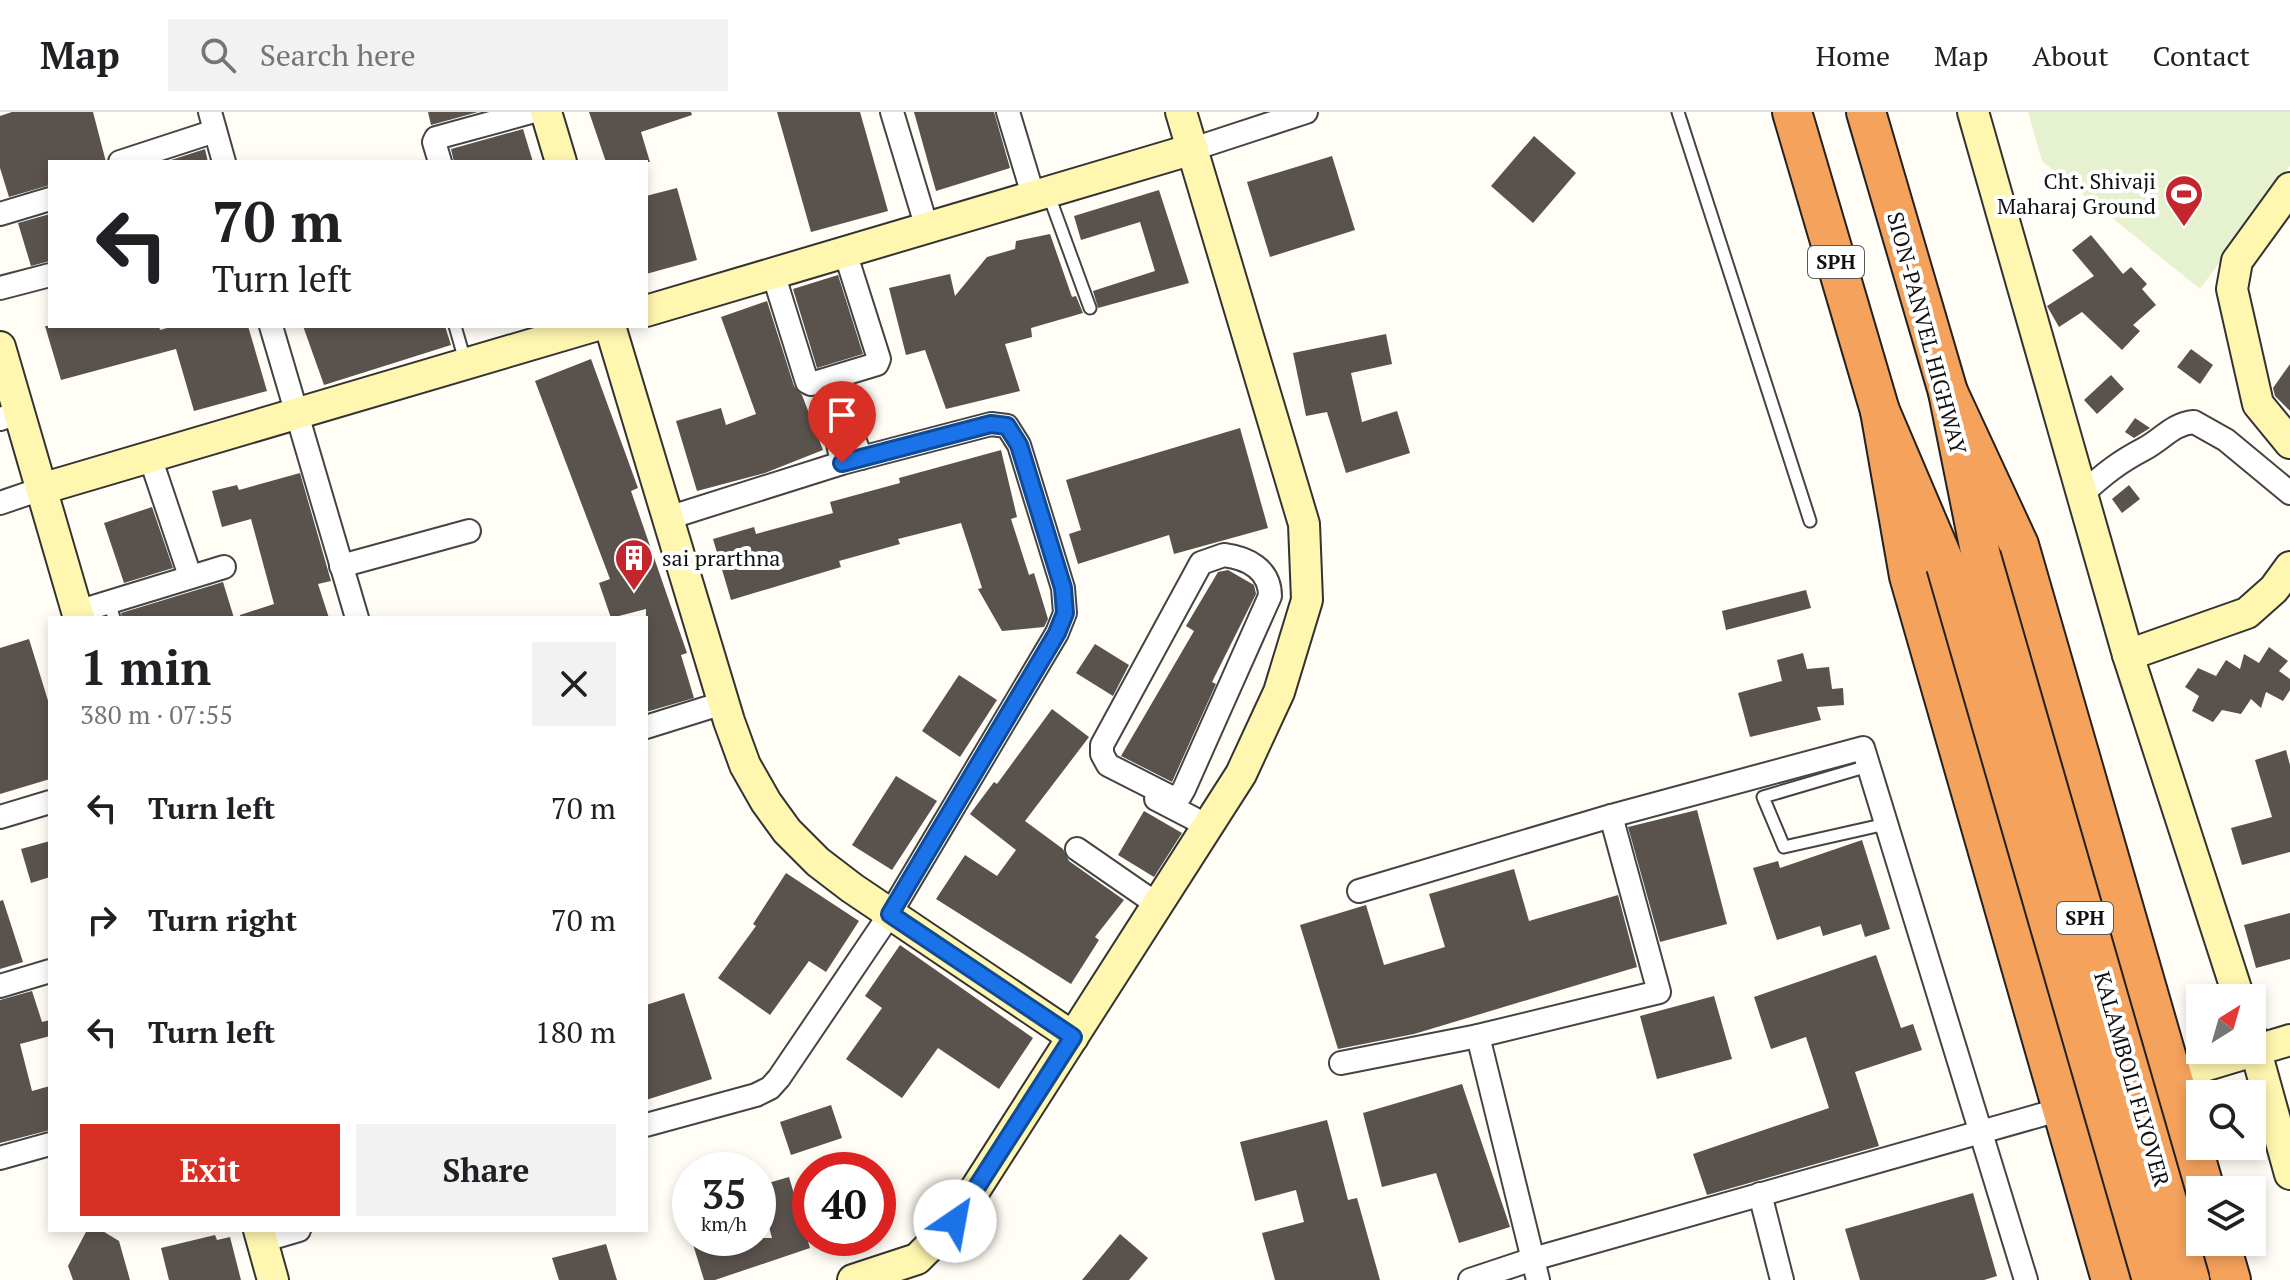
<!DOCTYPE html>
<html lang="en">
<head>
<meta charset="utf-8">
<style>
	:root { --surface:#fff; --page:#f2f2f2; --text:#202124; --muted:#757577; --line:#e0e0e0; --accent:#d93025 }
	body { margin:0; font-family:"PT Serif",serif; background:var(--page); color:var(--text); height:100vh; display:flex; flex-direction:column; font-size:30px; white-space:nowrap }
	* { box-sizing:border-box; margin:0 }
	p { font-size:26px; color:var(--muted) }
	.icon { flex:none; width:44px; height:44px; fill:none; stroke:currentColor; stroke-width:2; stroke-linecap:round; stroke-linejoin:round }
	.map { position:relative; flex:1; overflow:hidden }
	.details { position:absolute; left:48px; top:504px; width:600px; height:616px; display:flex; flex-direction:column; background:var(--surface); border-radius:0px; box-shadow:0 4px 12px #0003 }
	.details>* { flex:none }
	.top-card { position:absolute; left:48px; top:48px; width:600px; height:168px; border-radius:0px; box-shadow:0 4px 12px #0003; background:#fff; color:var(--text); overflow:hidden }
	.needle { width:52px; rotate:37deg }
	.fabs { position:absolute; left:2186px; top:872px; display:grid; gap:16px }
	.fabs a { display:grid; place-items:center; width:80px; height:80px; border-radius:0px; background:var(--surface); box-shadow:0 4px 12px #0003; font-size:40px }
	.speed { position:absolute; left:672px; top:1040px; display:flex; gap:16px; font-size:40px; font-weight:700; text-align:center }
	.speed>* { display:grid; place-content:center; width:104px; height:104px; border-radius:50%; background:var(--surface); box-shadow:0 4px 12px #0003; line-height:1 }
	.speed small { font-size:20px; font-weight:400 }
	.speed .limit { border:12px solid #d22; background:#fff; color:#111 }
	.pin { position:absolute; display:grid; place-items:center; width:68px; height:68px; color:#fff; margin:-82px -34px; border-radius:50% 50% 50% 0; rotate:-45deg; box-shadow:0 0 8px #0007 }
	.pin .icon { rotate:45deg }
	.me { position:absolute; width:88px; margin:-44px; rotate:33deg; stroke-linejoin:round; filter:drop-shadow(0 0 6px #0008) }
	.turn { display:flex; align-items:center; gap:28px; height:168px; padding:0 32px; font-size:36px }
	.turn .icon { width:104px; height:104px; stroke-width:2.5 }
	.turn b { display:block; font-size:56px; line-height:68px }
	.round { display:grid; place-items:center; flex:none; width:84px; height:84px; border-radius:0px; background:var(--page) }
	.overview { display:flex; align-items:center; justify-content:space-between; height:136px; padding:0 32px }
	h1 { font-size:48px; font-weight:600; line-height:60px }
	.cta { display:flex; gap:16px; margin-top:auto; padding:16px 32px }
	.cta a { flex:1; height:92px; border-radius:0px; background:var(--accent); color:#fff; font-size:32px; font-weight:600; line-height:92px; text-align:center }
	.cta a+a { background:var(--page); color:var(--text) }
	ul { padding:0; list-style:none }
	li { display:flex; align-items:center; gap:24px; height:112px; padding:0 32px }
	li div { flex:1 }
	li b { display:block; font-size:30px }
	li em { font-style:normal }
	header { display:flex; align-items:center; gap:48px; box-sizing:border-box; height:112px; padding:0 40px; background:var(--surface); border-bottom:2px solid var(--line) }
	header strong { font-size:38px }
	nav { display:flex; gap:44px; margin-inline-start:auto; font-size:28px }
	.search { width:560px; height:72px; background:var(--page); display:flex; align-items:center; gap:20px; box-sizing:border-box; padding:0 28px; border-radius:0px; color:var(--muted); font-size:30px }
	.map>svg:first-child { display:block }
	.pitch { fill:#e6f2cf }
	.building { fill:#5a524d }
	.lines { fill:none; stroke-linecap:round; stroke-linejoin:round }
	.lane-casing { stroke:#444; stroke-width:15 }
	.street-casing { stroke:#444; stroke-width:26 }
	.secondary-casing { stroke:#333; stroke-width:34 }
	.highway-casing { stroke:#222; stroke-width:42 }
	.lane { stroke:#fff; stroke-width:11 }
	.street { stroke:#fff; stroke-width:22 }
	.secondary { stroke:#fff6b0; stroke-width:30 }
	.highway { stroke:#f5a25d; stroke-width:38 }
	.highway-bridge-casing { stroke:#222; stroke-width:42; stroke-linecap:butt }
	.highway-bridge { stroke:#f5a25d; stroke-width:38 }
	.route-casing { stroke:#114b97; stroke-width:20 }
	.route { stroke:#1a73e8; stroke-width:14 }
	.labels { text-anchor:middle; stroke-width:8; stroke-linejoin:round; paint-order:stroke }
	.shield { fill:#fff; stroke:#585858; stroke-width:2 }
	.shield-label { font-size:20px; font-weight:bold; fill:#111 }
	.poi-label { font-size:22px; fill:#111; stroke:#fff; text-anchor:end }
	.street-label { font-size:22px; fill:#111; stroke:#fff }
</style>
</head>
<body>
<header>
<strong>Map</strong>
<div class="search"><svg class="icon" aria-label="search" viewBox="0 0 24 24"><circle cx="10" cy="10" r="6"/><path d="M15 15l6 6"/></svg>Search here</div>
<nav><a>Home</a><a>Map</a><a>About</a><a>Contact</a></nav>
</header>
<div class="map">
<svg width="2290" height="1168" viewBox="0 0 2290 1168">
	<rect width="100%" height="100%" fill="#fffdf5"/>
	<path class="pitch" d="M2028,0H2290V54L2200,177L2042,49Z"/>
	<g class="building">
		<path d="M12,0H93L106,50H50V73L9,85L0,56V4Z"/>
		<path d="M428,0H478L431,13Z"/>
		<path d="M589,0H691L692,3L641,20L650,50H606Z"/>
		<path d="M777,0H860L888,99L811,120Z"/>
		<path d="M914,0H994L1010,56L936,79Z"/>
		<path d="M523,17L533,50H454L451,37Z"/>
		<path d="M1534,24L1576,61L1533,111L1491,74Z"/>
		<path d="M205,37L208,50H165Z"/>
		<path d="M1332,44L1355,118L1270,145L1247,70Z"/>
		<path d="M677,76L697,148L646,162V84Z"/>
		<path d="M1159,78L1189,171L1098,196L1093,179L1155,159L1140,110L1081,128L1074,104Z"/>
		<path d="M50,102V149L31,154L18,111Z"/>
		<path d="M1050,122L1072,185L1076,184L1083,201L1031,216L1032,225L1005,232L1020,279L946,297L925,238L906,243L889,176L950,162L955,184L987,145L1015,137L1016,129Z"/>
		<path d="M2091,123L2123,162L2131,155L2147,172L2142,177L2156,193L2133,213L2140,219L2122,238L2082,200L2059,215L2047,194L2094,164L2072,138Z"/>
		<path d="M838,163L863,242L817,256L793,177Z"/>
		<path d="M767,189L794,274L802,283L823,338L765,361L697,379L676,309L721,296L726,313L756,302L721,205Z"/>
		<path d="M45,214H159L160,218L174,214H248L267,279L194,299L176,237L61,268Z"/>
		<path d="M303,214H445L451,233L324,273Z"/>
		<path d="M1386,222L1392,252L1351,261L1362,310L1397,299L1410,341L1346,361L1327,300L1306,304L1293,241Z"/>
		<path d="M2191,237L2213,253L2200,272L2177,255Z"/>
		<path d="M591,247L638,376L631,379L687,541L681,543L694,586L646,600V497L611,506L599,471L610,467L535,269Z"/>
		<path d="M2290,252V299L2275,284L2273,276Z"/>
		<path d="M2111,263L2124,277L2097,302L2084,288Z"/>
		<path d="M2135,306L2150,316L2134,326L2125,320Z"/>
		<path d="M1240,316L1268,416L1174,442L1169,423L1078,452L1069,422L1081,418L1066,368Z"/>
		<path d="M1001,338L1017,405L1011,407L1029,463L1034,461L1048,507L1044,515L1002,519L978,477L982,476L961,411L898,427L900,432L839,449L841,455L731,488L713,427L754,415L756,422L833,401L830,390L900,371L899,366Z"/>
		<path d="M300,361L331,469L318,472L329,506H240V503L274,492L251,407L222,415L212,379L237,373L239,378Z"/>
		<path d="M2129,373L2140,387L2122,401L2112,387Z"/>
		<path d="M152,395L173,456L124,471L104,411Z"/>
		<path d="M1228,458L1254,473L1256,482L1212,570L1216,572L1172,670L1121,644L1194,519L1186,514L1218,460Z"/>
		<path d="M223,470L234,506H122L121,501Z"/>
		<path d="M1806,478L1811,496L1726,518L1722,499Z"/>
		<path d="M29,527L50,595V667L0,682V536Z"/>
		<path d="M1095,532L1129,553L1113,584L1076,561Z"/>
		<path d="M2269,535L2288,549L2279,559L2290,567V578L2283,589L2266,580L2261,596L2251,587L2241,602L2222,598L2213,610L2192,599L2199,584L2185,575L2198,556L2216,564L2226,548L2240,557L2244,542L2259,551Z"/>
		<path d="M1803,541L1807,557L1829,555L1832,577L1843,576L1844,593L1817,595L1821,608L1750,625L1738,581L1782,569L1777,548Z"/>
		<path d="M959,563L997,588L960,645L922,619Z"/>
		<path d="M1052,597L1089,625L1025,709L1063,737L1069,749L1124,788L1095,825L1099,828L1071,872L936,787L965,743L997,764L1016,738L970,702L994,670L997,672Z"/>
		<path d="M2286,638L2290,653V740L2242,753L2231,716L2272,705L2255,648Z"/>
		<path d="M896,664L937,689L892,758L852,733Z"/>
		<path d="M1697,698L1727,812L1660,830L1628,715Z"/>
		<path d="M1144,699L1182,721L1154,765L1118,743Z"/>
		<path d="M1862,728L1890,817L1865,825L1861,812L1823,824L1820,814L1777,828L1753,756L1778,749L1780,756Z"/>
		<path d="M50,729V765L31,771L21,737Z"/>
		<path d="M1514,757L1529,809L1618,783L1637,855L1414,922L1338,937L1300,813L1366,793L1384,853L1445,835L1429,782Z"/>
		<path d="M786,761L859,809L826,860L809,849L770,903L718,866L756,814L753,812Z"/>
		<path d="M3,788L23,850L0,857V789Z"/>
		<path d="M2290,801V847L2256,856L2244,813Z"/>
		<path d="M900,833L1033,926L999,977L938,936L902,986L846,947L882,896L865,884Z"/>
		<path d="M1876,843L1901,916L1913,912L1922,938L1855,960L1879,1034L1707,1083L1693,1042L1829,996L1806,925L1771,937L1754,885Z"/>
		<path d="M32,879L42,910L50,908V924L20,932L32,979L50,974V1018L0,1031V888Z"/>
		<path d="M684,881L712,967L646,988V893Z"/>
		<path d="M1714,884L1732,947L1657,967L1640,904Z"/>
		<path d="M1462,972L1510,1115L1459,1131L1436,1061L1382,1075L1363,1001Z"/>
		<path d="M831,993L842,1026L791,1043L780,1010Z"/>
		<path d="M1327,1008L1348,1088L1357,1086L1380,1168H1275L1262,1121L1304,1110L1296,1078L1255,1089L1240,1030Z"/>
		<path d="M789,1065L810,1136L715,1168H704L691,1126H772L758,1074Z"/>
		<path d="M1973,1081L1997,1164L1984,1168H1860L1845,1117Z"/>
		<path d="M87,1118H101L119,1129L130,1168H73L68,1154Z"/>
		<path d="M1120,1122L1148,1146L1129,1168H1082Z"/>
		<path d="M215,1123L217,1128L230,1125L241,1168H169L161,1136Z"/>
		<path d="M606,1132L617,1168H559L552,1146Z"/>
	</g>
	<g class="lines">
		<g class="lane-casing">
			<g id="lane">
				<path d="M1678,0L1810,409"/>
				<path d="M1048,81L1090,196"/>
				<path d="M455,214L466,252"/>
				<path d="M109,490L114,506"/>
				<path d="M1868,654L1763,685L1784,735L1886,712"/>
			</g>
		</g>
		<g class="street-casing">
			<g id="street">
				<path d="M210,0L224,50"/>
				<path d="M892,0L927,116"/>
				<path d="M1008,0L1033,83"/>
				<path d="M1193,37L1306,0"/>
				<path d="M120,50L215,19"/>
				<path d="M440,50L434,30L436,26L531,0"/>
				<path d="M0,102L50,87"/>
				<path d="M773,161L807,270L811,272L877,252L879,247L845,140"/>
				<path d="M0,176L50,163"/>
				<path d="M271,214L357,506"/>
				<path d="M0,307L19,301"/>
				<path d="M150,345L187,455"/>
				<path d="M842,351L837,327L852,321L861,346"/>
				<path d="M2082,382C2104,362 2119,350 2144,337C2163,327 2172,312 2194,310L2226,328L2290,381"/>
				<path d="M0,391L41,377"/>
				<path d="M1224,443C1247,446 1270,457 1270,484L1184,677L1180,684L1173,686L1108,653L1102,642V633L1201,451Z"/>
				<path d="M341,454L469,419"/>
				<path d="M77,500L224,455"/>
				<path d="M646,615L723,591"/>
				<path d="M1156,687L1208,714"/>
				<path d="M0,705L50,690"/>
				<path d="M1077,737L1158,793"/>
				<path d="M1359,779L1611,704L1863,636L2026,1168"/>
				<path d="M0,874L50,859"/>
				<path d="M1341,951L1478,924"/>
				<path d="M646,1013L756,983L770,976L779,966L890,802L1057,521L1065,501L1063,476L1019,333L1007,314L991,312L842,351L668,406"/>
				<path d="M0,1046L50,1032"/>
				<path d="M1760,1082L1782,1168"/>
				<path d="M262,1129L299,1118"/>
				<path d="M1470,1168L1533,1147L2062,997"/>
				<path d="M1538,1168L1478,924L1659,880L1611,704"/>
			</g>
		</g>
		<g class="secondary-casing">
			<g id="secondary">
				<path d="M546,0L561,50"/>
				<path d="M1973,0L2128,543L2239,886"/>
				<path d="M2290,76L2237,149L2232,177L2258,292L2290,331"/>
				<path d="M646,199L1193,37"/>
				<path d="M610,214L729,609L745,653L766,690L787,719L818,750L852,776L1073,925"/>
				<path d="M0,235L79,506"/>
				<path d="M41,377L594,214"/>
				<path d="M2128,543L2247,501L2274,477L2290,455"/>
				<path d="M2252,925L2290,1062"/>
				<path d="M2062,997L2290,928"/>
				<path d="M259,1118L273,1168"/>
				<path d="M853,1168L917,1147L955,1109L1241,662L1279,580L1307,488L1304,412L1181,0"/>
			</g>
		</g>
		<g class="highway-casing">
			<g id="highway">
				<path d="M1792,0L1880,299L1946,454"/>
				<path d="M1866,0L1948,280L1981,444"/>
				<path d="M1948,280L2019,433L2205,1078"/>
				<path d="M1880,299L1909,464L2111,1168"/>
				<path d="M2220,1130L2231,1168"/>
			</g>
		</g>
		<use href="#lane" class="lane"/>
		<use href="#street" class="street"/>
		<use href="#secondary" class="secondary"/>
		<use href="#highway" class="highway"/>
		<g class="highway-bridge-casing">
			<g id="highway-bridge">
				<path d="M1981,444L2190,1168"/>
				<path d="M1946,454L2152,1168"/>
			</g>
		</g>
		<use href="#highway-bridge" class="highway-bridge"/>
	</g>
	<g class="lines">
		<g class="route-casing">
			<path id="route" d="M842,351L991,312L1007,314L1019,333L1063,476L1065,501L1057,521L890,802L1073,925L955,1109"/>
		</g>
		<use href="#route" class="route"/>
	</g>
	<defs>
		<g id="stadium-pin" transform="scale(2)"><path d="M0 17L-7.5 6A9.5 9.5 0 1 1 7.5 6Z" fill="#c4262e" stroke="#fff"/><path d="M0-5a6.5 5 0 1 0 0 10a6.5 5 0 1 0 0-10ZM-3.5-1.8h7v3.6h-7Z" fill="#fff"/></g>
		<g id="building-pin" transform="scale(2)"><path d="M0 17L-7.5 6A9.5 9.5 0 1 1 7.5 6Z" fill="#c4262e" stroke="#fff"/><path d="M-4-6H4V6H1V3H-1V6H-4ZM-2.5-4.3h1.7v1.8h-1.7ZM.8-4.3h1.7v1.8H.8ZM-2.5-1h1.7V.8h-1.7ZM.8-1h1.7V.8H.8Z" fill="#fff"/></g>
	</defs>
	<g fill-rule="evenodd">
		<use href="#stadium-pin" x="2184" y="82"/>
		<use href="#building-pin" x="634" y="446"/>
	</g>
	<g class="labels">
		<g class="shield">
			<rect x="1808" y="134" width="56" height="32" rx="6"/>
			<rect x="2057" y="790" width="56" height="32" rx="6"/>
		</g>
		<g class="shield-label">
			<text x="1836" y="157">SPH</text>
			<text x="2085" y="813">SPH</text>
		</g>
		<g class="poi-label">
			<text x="2156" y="77">Cht. Shivaji<tspan x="2156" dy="25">Maharaj Ground</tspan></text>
			<text x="662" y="454" text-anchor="start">sai prarthna</text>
		</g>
		<g class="street-label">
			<text transform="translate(1927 221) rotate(75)" y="8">SION-PANVEL HIGHWAY</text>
			<text transform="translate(2132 967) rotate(74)" y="8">KALAMBOLI FLYOVER</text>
		</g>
	</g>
</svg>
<div class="fabs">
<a><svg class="needle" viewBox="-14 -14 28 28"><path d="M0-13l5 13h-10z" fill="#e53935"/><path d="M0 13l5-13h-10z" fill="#757577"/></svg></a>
<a><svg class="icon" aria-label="search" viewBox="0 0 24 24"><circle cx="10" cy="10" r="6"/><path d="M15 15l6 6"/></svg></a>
<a><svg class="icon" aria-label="layers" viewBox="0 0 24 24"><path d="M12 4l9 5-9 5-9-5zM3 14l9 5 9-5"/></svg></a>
</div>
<div class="speed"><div>35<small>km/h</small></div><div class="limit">40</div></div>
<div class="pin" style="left:842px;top:351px;background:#d93025"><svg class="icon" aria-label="arrive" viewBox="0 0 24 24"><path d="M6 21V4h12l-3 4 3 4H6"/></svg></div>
<svg class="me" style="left:955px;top:1109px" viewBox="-20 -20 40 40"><circle r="19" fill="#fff"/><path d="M0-13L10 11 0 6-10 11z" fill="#1a73e8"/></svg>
<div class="top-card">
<div class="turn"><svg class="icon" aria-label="left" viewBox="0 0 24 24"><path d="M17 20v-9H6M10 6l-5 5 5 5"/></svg><div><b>70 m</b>Turn left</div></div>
</div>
<section class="details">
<div class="overview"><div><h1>1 min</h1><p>380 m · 07:55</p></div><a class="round"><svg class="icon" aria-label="close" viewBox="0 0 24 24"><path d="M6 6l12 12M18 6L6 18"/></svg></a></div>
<ul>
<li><svg class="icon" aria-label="left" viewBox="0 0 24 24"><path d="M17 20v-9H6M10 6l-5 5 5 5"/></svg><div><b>Turn left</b></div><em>70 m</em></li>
<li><svg class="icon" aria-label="right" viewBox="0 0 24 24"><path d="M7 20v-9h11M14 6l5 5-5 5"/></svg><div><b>Turn right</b></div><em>70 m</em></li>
<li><svg class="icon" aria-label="left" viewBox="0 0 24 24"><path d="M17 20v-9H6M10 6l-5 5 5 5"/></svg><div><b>Turn left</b></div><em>180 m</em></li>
</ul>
<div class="cta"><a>Exit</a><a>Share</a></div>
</section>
</div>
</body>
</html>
